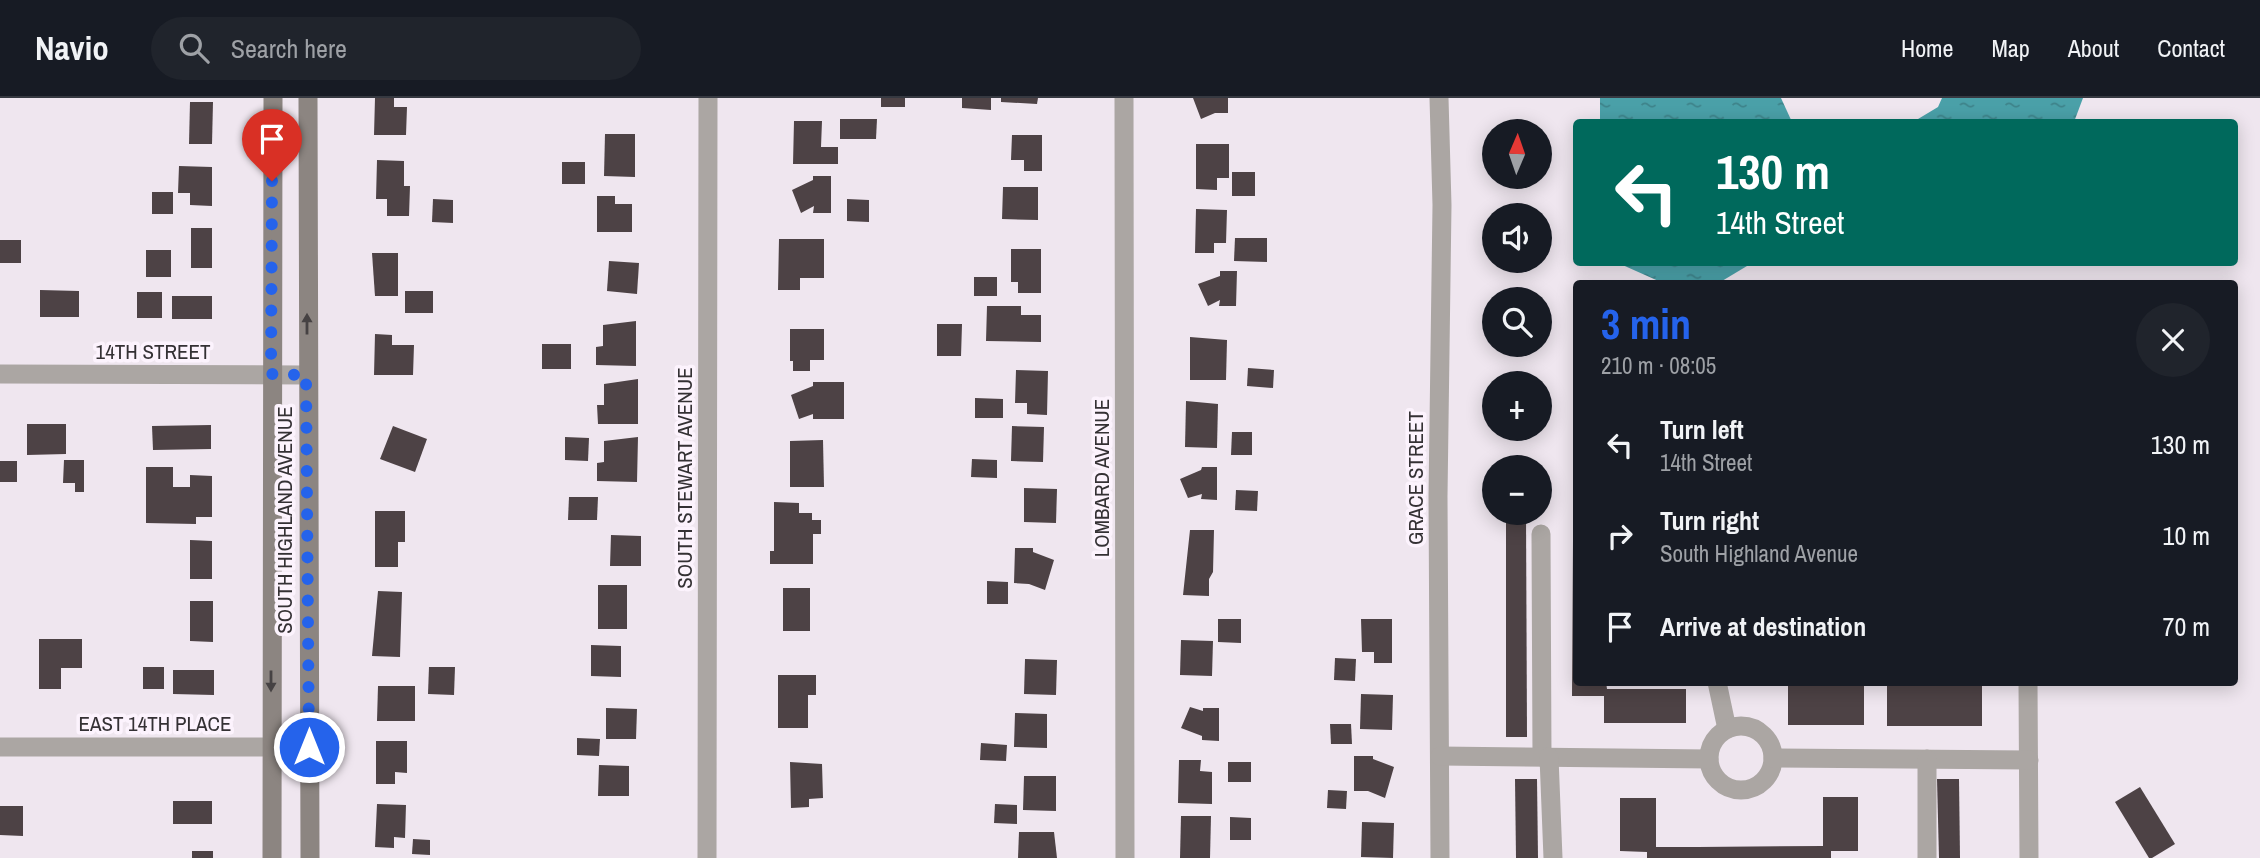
<!DOCTYPE html>
<html lang="en">
<head>
<meta charset="utf-8">
<style>
	:root { --surface:#171b24; --page:#20242c; --text:#f1f3f6; --muted:#9ea1a6; --line:#363941; --accent:#2563eb }
	body { margin:0; font-family:"Archivo Narrow",sans-serif; background:var(--page); color:var(--text); height:100vh; display:flex; flex-direction:column; font-size:26px; white-space:nowrap }
	* { box-sizing:border-box; margin:0 }
	p { font-size:23px; color:var(--muted) }
	.icon { flex:none; width:38px; height:38px; fill:none; stroke:currentColor; stroke-width:2; stroke-linecap:round; stroke-linejoin:round }
	.map { position:relative; flex:1; overflow:hidden }
	.side { position:absolute; left:1573px; top:182px; width:665px; height:406px; display:flex; flex-direction:column; background:var(--surface); border-radius:7px; box-shadow:0 4px 18px #0003 }
	.side>* { flex:none }
	.hud { position:absolute; left:1573px; top:21px; width:665px; height:147px; border-radius:7px; box-shadow:0 4px 18px #0003; background:#00695c; color:#fff; overflow:hidden }
	.needle { width:46px; rotate:2deg }
	.fabs { position:absolute; left:1482px; top:21px; display:grid; gap:14px }
	.fabs a { display:grid; place-items:center; width:70px; height:70px; border-radius:50%; background:var(--surface); box-shadow:0 4px 18px #0003; font-size:35px }
	.pin { position:absolute; display:grid; place-items:center; width:60px; height:60px; color:#fff; margin:-72px -30px; border-radius:50% 50% 50% 0; rotate:-45deg; box-shadow:0 0 7px #0007 }
	.pin .icon { rotate:45deg }
	.me { position:absolute; width:77px; margin:-38px; rotate:0deg; stroke-linejoin:round; filter:drop-shadow(0 0 5px #0008) }
	.turn { display:flex; align-items:center; gap:24px; height:147px; padding:0 28px; font-size:32px }
	.turn .icon { width:91px; height:91px; stroke-width:2.5 }
	.turn b { display:block; font-size:49px; line-height:60px }
	.round { display:grid; place-items:center; flex:none; width:74px; height:74px; border-radius:37px; background:var(--page) }
	.summary { display:flex; align-items:center; justify-content:space-between; height:119px; padding:0 28px }
	h1 { font-size:42px; font-weight:700; line-height:52px; color:var(--accent) }
	ul { padding:0; list-style:none }
	li { display:flex; align-items:center; gap:21px; height:91px; padding:0 28px }
	li div { flex:1 }
	li b { display:block; font-size:26px }
	li em { font-style:normal }
	header { display:flex; align-items:center; gap:42px; box-sizing:border-box; height:98px; padding:0 35px; background:var(--surface); border-bottom:2px solid var(--line) }
	header strong { font-size:33px }
	nav { display:flex; gap:38px; margin-inline-start:auto; font-size:24px }
	.search { width:490px; height:63px; background:var(--page); display:flex; align-items:center; gap:18px; box-sizing:border-box; padding:0 24px; border-radius:38px; color:var(--muted); font-size:26px }
	.map>svg:first-child { display:block }
	.water { fill:url(#water-ripples) }
	.building { fill:#4d4245 }
	.lines { fill:none; stroke-linecap:round; stroke-linejoin:round }
	.minor { stroke:#aba6a3; stroke-width:19 }
	.secondary { stroke:#8c8581; stroke-width:19 }
	.oneway { fill:#464243 }
	.route { stroke:#2563eb; stroke-width:12; stroke-dasharray:0 21.6 }
	.labels { text-anchor:middle; stroke-width:7; stroke-linejoin:round; paint-order:stroke }
	.street-label { font-size:21px; fill:#343134; stroke:#fcf3fd }
</style>
</head>
<body>
<header>
<strong>Navio</strong>
<div class="search"><svg class="icon" aria-label="search" viewBox="0 0 24 24"><circle cx="10" cy="10" r="6"/><path d="M15 15l6 6"/></svg>Search here</div>
<nav><a>Home</a><a>Map</a><a>About</a><a>Contact</a></nav>
</header>
<div class="map">
<svg width="2260" height="760" viewBox="0 0 2260 760">
	<defs>
		<pattern id="water-ripples" width="26" height="14" patternUnits="userSpaceOnUse" patternTransform="scale(1.75)"><rect width="26" height="14" fill="#4aa0a8"/><path d="M2 4q2-2 4 0t4 0M15 11q2-2 4 0t4 0" fill="none" stroke="#3e838a"/></pattern>
	</defs>
	<rect width="100%" height="100%" fill="#efe6ef"/>
	<g class="water">
		<path d="M1600,0H1781L1792,24H1600Z"/>
		<path d="M1942,0H2083L2074,24H1913L1938,9Z"/>
		<path d="M1618,165H1752L1717,186L1663,185Z"/>
	</g>
	<g class="building">
		<path d="M375,0H394V9H407L406,37H374Z"/>
		<rect x="881" y="0" width="24" height="9"/>
		<path d="M962,0H991V12L962,10Z"/>
		<path d="M1001,0H1038L1037,6L1001,4Z"/>
		<path d="M1193,0H1228V15H1215L1201,21Z"/>
		<path d="M190,4H213L212,46H189Z"/>
		<path d="M840,21H877L876,41H840Z"/>
		<path d="M794,23H822L821,49H838V66H793Z"/>
		<path d="M605,36H635V79L604,78Z"/>
		<path d="M1012,37H1042V73H1024V62H1011Z"/>
		<path d="M1196,46H1229V80H1217V92L1196,91Z"/>
		<path d="M377,62L404,63V88H410L409,118H387V101H376Z"/>
		<rect x="562" y="64" width="23" height="22"/>
		<path d="M179,68L212,69V108L190,107V95H178Z"/>
		<rect x="1232" y="74" width="23" height="24"/>
		<path d="M813,78H831V115H813L814,108L801,115L792,92L813,82Z"/>
		<path d="M1003,89H1038V122L1002,121Z"/>
		<rect x="152" y="94" width="21" height="22"/>
		<path d="M597,98H615V106H632V134H597Z"/>
		<path d="M433,101L453,102V125L432,124Z"/>
		<path d="M847,101L869,102V124L847,123Z"/>
		<path d="M1196,111L1227,112L1226,145H1214V155H1195Z"/>
		<rect x="191" y="130" width="21" height="40"/>
		<path d="M1235,140H1267V164L1234,163Z"/>
		<path d="M779,141H824V180H800V192H778Z"/>
		<rect x="0" y="142" width="21" height="23"/>
		<path d="M1011,151H1041V195H1018V184H1011Z"/>
		<rect x="146" y="152" width="25" height="27"/>
		<path d="M372,155H398V198H375Z"/>
		<path d="M609,163L639,165L637,196L607,193Z"/>
		<path d="M1220,173H1237L1236,208H1219L1220,202L1208,208L1198,186L1220,178Z"/>
		<rect x="974" y="179" width="23" height="19"/>
		<path d="M40,192L79,193V219H40Z"/>
		<rect x="405" y="193" width="28" height="22"/>
		<rect x="137" y="194" width="25" height="26"/>
		<rect x="172" y="198" width="40" height="23"/>
		<path d="M987,208H1021V217H1041V244L986,243Z"/>
		<path d="M636,223V268L596,267V249L603,248V227Z"/>
		<path d="M937,226H962L961,258H937Z"/>
		<path d="M790,231H824V262H810V273H793V263H790Z"/>
		<path d="M375,236L392,237V247H414L413,277H374Z"/>
		<path d="M1190,239L1227,242L1226,282H1190Z"/>
		<rect x="542" y="246" width="29" height="25"/>
		<path d="M1248,270L1274,272L1273,290L1247,288Z"/>
		<path d="M1016,272L1048,273L1047,317L1027,316V305H1015Z"/>
		<path d="M638,281V326H598L597,307H604V286Z"/>
		<path d="M813,284H844V321H813V316L799,321L791,297L813,288Z"/>
		<path d="M975,300L1003,301V320H975Z"/>
		<path d="M1186,303L1218,306L1217,350L1185,349Z"/>
		<path d="M27,326H66V356L27,357Z"/>
		<path d="M211,327V351L153,352L152,328Z"/>
		<path d="M393,328L427,341L415,374L380,361Z"/>
		<path d="M1012,328L1044,329L1043,364L1011,363Z"/>
		<path d="M1232,334H1252V357H1231Z"/>
		<path d="M565,339L589,340L588,363L565,362Z"/>
		<path d="M638,339L637,384L597,383V365L604,364V343Z"/>
		<path d="M823,342L824,389H790V343Z"/>
		<path d="M972,361L997,362V380L971,379Z"/>
		<path d="M64,362H84V394H75V385H63Z"/>
		<rect x="0" y="363" width="17" height="21"/>
		<path d="M146,369H173V389H190V377L212,378V419H196V426L146,425Z"/>
		<path d="M1202,369H1217V402L1201,401L1202,396L1188,400L1180,381L1201,372Z"/>
		<path d="M1024,390L1057,391L1056,425L1024,424Z"/>
		<path d="M1236,392L1258,393L1257,413L1235,412Z"/>
		<path d="M569,399H598L597,422H568Z"/>
		<path d="M774,404L799,405V415H812V422H821V436H813V466H770V453H774Z"/>
		<path d="M375,413H405V444H398V469H375Z"/>
		<path d="M1506,415H1526L1527,639H1506Z"/>
		<path d="M1190,432H1214L1213,474L1209,481V498L1183,497Z"/>
		<path d="M611,437L641,438V468H610Z"/>
		<path d="M190,442L212,443V481H190Z"/>
		<path d="M1573,443H1577V584H1606L1607,591H1686V625H1604V598H1572Z"/>
		<path d="M1015,450H1033V454L1054,462L1045,492L1029,486L1014,485Z"/>
		<path d="M987,483L1008,484V506H987Z"/>
		<rect x="598" y="487" width="29" height="44"/>
		<rect x="783" y="490" width="27" height="43"/>
		<path d="M378,493L402,494L400,559L372,558Z"/>
		<path d="M190,503H213V544L190,543Z"/>
		<path d="M1218,521H1241V545L1218,544Z"/>
		<path d="M1361,521H1392V565H1374V554H1362Z"/>
		<path d="M39,541H82V570H61V591H39Z"/>
		<path d="M1181,542L1213,543L1212,578L1180,577Z"/>
		<path d="M591,547L621,548V579L591,578Z"/>
		<path d="M1335,560L1356,561L1355,583L1334,582Z"/>
		<path d="M1025,561L1057,562L1056,597L1024,596Z"/>
		<rect x="143" y="569" width="21" height="22"/>
		<path d="M429,569H455L454,597L428,596Z"/>
		<path d="M173,572H214V597L173,596Z"/>
		<path d="M778,577H816V597H808V630H778Z"/>
		<path d="M1788,584H1809V588H1864V627H1788Z"/>
		<path d="M1961,584H1982V628H1887V588H1961Z"/>
		<path d="M378,588H415V623H377Z"/>
		<path d="M1361,596L1393,597L1392,632L1360,631Z"/>
		<path d="M1190,609L1203,613V610H1219V643L1202,642V638L1181,630Z"/>
		<path d="M606,610L637,611L636,641H606Z"/>
		<path d="M1015,615L1047,616V650L1014,649Z"/>
		<path d="M1330,626H1351L1352,646H1331Z"/>
		<path d="M577,640L600,641L599,658L577,657Z"/>
		<path d="M376,643H407V675L395,674V686H376Z"/>
		<path d="M981,645L1007,647L1006,663L980,662Z"/>
		<path d="M1354,658H1373V661L1394,669L1385,700L1368,693H1354Z"/>
		<path d="M1179,662H1201L1200,673L1212,674V706L1178,705Z"/>
		<path d="M790,664L822,666L823,700L809,701V709L791,710Z"/>
		<rect x="1228" y="664" width="23" height="20"/>
		<path d="M599,667L629,668V698H598Z"/>
		<path d="M1024,678H1056V713L1023,712Z"/>
		<path d="M1515,681H1537L1538,760H1516Z"/>
		<path d="M1937,681H1959L1960,760H1939Z"/>
		<path d="M2140,689L2175,746L2152,760H2149L2115,704Z"/>
		<path d="M1328,692L1347,693L1346,711L1327,710Z"/>
		<path d="M1823,699H1858V753H1831V760H1647V754L1620,753V700H1656V749H1698L1823,748Z"/>
		<rect x="173" y="703" width="39" height="23"/>
		<path d="M377,706L406,707L405,740L394,739V750L375,749Z"/>
		<path d="M995,706L1017,707V726L994,725Z"/>
		<path d="M0,708H23V738L0,737Z"/>
		<path d="M1181,718H1211L1210,760H1180Z"/>
		<path d="M1230,719L1251,720V742H1230Z"/>
		<path d="M1362,724L1394,725L1393,760L1361,759Z"/>
		<path d="M1019,734H1054L1057,760H1018Z"/>
		<path d="M413,741L430,742V757L412,756Z"/>
		<rect x="192" y="753" width="21" height="7"/>
	</g>
	<g class="lines">
		<g class="minor">
			<path d="M1124,0L1125,760"/>
			<path d="M1439,0L1442,107L1438,398L1440,760"/>
			<path d="M0,276L306,277"/>
			<path d="M1541,436L1542,659"/>
			<path d="M1717,584L1727,631"/>
			<path d="M2028,584L2029,760"/>
			<circle cx="1741" cy="660" r="32"/>
			<path d="M0,649H309"/>
			<path d="M1440,658L1709,661"/>
			<path d="M1549,659L1553,760"/>
			<path d="M1773,660L2029,662"/>
			<path d="M707,760L708,0"/>
			<path d="M1927,760V661"/>
		</g>
		<g class="secondary">
			<path d="M308,0L310,760"/>
			<path d="M272,760L273,0"/>
		</g>
	</g>
	<defs><path id="oneway-solid" d="M-6-.8H1V-3.2L6.5 0L1 3.2V.8H-6Z" transform="scale(1.75)"/></defs>
	<g class="oneway">
		<use href="#oneway-solid" transform="translate(307 226) rotate(-90)"/>
		<use href="#oneway-solid" transform="translate(271 583) rotate(90)"/>
	</g>
	<g class="lines">
		<path class="route" d="M272,83L271,276L306,277L309,649"/>
	</g>
	<g class="labels">
		<g class="street-label">
			<text x="153" y="261">14TH STREET</text>
			<text transform="translate(685 380) rotate(-90)" y="7">SOUTH STEWART AVENUE</text>
			<text transform="translate(1102 380) rotate(-90)" y="7">LOMBARD AVENUE</text>
			<text transform="translate(1416 380) rotate(-90)" y="7">GRACE STREET</text>
			<text transform="translate(285 422) rotate(-90)" y="7">SOUTH HIGHLAND AVENUE</text>
			<text x="155" y="633">EAST 14TH PLACE</text>
		</g>
	</g>
</svg>
<div class="fabs">
<a><svg class="needle" viewBox="-14 -14 28 28"><path d="M0-13l5 13h-10z" fill="#e53935"/><path d="M0 13l5-13h-10z" fill="#9ea1a6"/></svg></a>
<a><svg class="icon" aria-label="sound" viewBox="0 0 24 24"><path d="M4 9h4l5-4v14l-5-4H4zM17 9q2 3 0 6"/></svg></a>
<a><svg class="icon" aria-label="search" viewBox="0 0 24 24"><circle cx="10" cy="10" r="6"/><path d="M15 15l6 6"/></svg></a>
<a>+</a>
<a>−</a>
</div>
<div class="pin" style="left:272px;top:83px;background:#d93025"><svg class="icon" aria-label="arrive" viewBox="0 0 24 24"><path d="M6 21V4h12l-3 4 3 4H6"/></svg></div>
<svg class="me" style="left:309px;top:649px" viewBox="-20 -20 40 40"><circle r="17" fill="#2563eb" stroke="#fff" stroke-width="3"/><path d="M0-11L8 9 0 5-8 9z" fill="#fff"/></svg>
<div class="hud">
<div class="turn"><svg class="icon" aria-label="left" viewBox="0 0 24 24"><path d="M17 20v-9H6M10 6l-5 5 5 5"/></svg><div><b>130 m</b>14th Street</div></div>
</div>
<section class="side">
<div class="summary"><div><h1>3 min</h1><p>210 m · 08:05</p></div><a class="round"><svg class="icon" aria-label="close" viewBox="0 0 24 24"><path d="M6 6l12 12M18 6L6 18"/></svg></a></div>
<ul>
<li><svg class="icon" aria-label="left" viewBox="0 0 24 24"><path d="M17 20v-9H6M10 6l-5 5 5 5"/></svg><div><b>Turn left</b><p>14th Street</p></div><em>130 m</em></li>
<li><svg class="icon" aria-label="right" viewBox="0 0 24 24"><path d="M7 20v-9h11M14 6l5 5-5 5"/></svg><div><b>Turn right</b><p>South Highland Avenue</p></div><em>10 m</em></li>
<li><svg class="icon" aria-label="arrive" viewBox="0 0 24 24"><path d="M6 21V4h12l-3 4 3 4H6"/></svg><div><b>Arrive at destination</b></div><em>70 m</em></li>
</ul>
</section>
</div>
</body>
</html>
